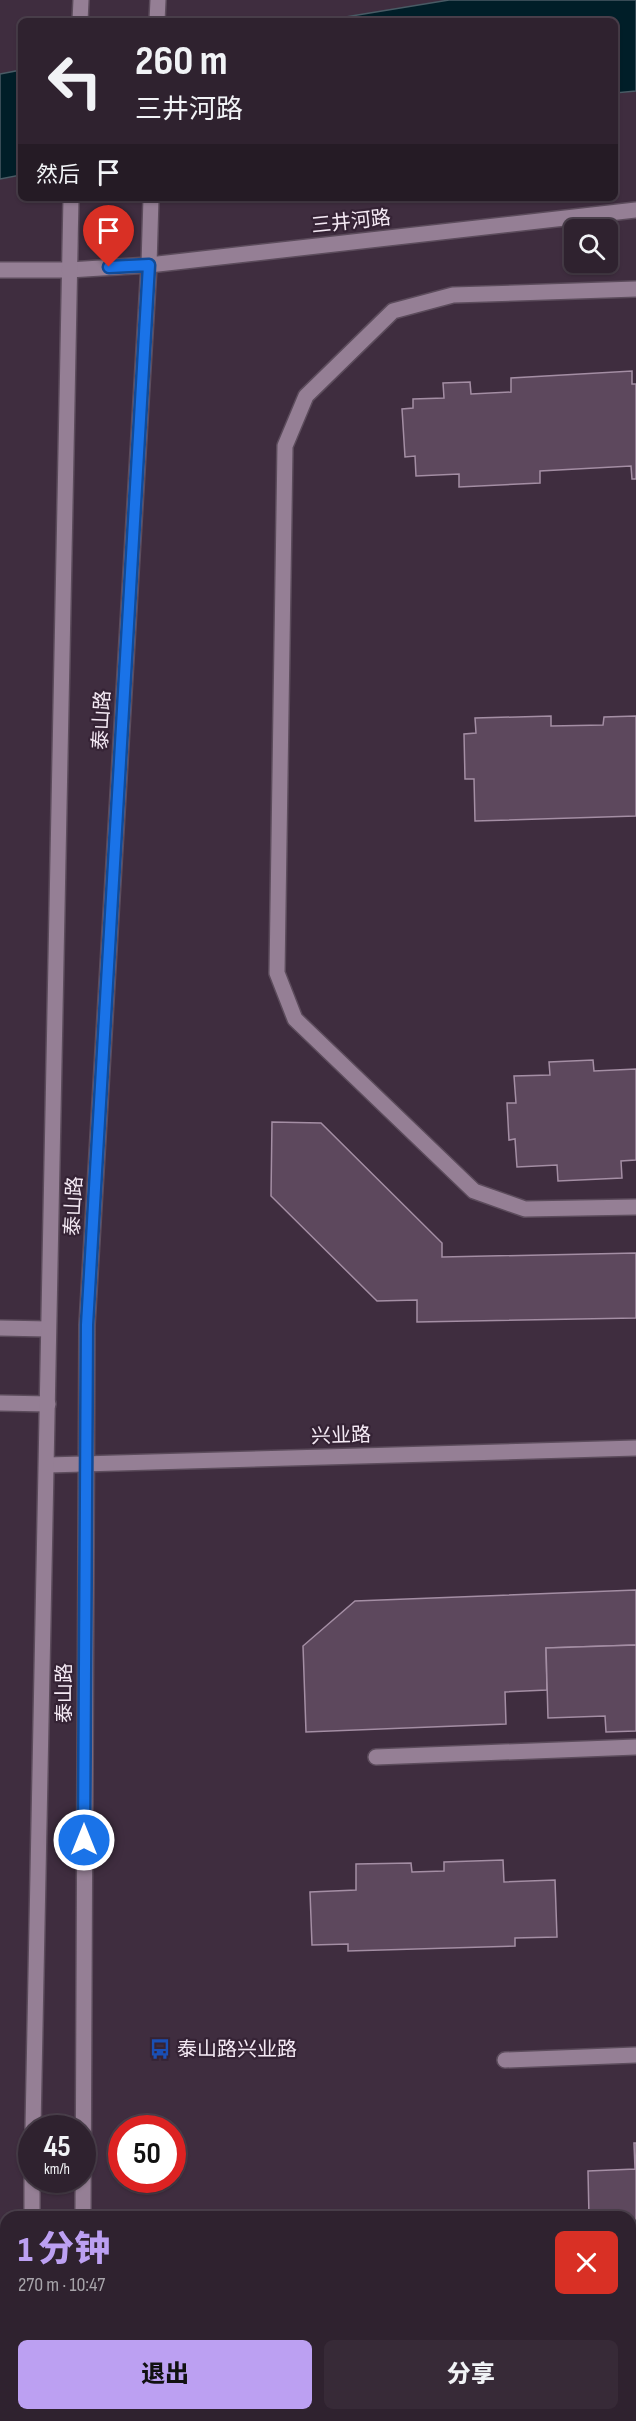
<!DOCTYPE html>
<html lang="zh">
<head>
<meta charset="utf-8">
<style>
	:root { --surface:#2f222f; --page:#372a37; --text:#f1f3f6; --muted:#a7a4aa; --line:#4a3f4b; --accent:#bca0f2 }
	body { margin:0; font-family:"Sofia Sans Condensed","Noto Sans SC",sans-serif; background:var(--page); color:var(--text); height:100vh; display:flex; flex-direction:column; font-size:22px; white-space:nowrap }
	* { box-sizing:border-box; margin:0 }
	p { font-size:20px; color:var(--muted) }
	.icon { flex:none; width:33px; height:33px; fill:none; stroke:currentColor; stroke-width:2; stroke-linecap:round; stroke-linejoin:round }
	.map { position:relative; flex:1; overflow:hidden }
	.panel { position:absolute; left:0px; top:2211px; width:636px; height:210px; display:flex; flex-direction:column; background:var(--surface); border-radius:18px 18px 0 0; box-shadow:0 2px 4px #0004,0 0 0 2px var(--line) }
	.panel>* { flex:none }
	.hud { position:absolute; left:18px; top:18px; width:600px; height:183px; border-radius:9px; box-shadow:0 2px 4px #0004,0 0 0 2px var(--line); background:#2f222f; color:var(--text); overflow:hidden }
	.fabs { position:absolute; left:564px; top:219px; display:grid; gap:12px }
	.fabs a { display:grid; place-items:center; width:54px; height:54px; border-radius:9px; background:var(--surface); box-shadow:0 2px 4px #0004,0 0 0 2px var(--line); font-size:30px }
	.speed { position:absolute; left:18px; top:2115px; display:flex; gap:12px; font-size:30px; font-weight:700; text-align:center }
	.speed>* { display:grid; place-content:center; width:78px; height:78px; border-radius:50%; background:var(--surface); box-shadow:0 2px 4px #0004,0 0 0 2px var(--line); line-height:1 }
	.speed small { font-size:15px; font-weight:400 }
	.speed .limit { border:9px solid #d22; background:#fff; color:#111 }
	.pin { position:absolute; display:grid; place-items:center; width:51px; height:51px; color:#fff; margin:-62px -26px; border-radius:50% 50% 50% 0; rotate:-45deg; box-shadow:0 0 6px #0007 }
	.pin .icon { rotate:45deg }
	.me { position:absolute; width:66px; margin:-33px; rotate:0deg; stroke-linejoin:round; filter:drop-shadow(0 0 4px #0008) }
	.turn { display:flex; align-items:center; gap:21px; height:126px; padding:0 18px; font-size:27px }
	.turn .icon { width:78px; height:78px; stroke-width:2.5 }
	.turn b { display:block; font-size:42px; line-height:51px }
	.then { display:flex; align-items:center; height:57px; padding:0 18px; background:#0003; gap:12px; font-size:22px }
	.round { display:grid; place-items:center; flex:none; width:63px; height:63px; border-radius:9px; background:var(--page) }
	.summary { display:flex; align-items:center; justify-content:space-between; height:102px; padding:0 18px }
	h1 { font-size:36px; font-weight:800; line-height:45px; color:var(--accent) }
	.primary-button { display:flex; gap:12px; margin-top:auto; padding:12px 18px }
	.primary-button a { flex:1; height:69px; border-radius:9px; background:var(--accent); color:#111; font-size:24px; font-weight:800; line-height:69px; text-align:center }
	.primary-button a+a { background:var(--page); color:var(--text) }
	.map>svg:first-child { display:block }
	.water { fill:#001e28; stroke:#495b65; stroke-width:1.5 }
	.building { fill:#5d485d; stroke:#a48ea4; stroke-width:1.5 }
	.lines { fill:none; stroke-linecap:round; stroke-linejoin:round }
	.service-casing { stroke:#5c4c5c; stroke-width:18 }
	.minor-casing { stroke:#5c4c5c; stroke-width:18 }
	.tertiary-casing { stroke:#5c4c5c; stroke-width:18 }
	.secondary-casing { stroke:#5c4c5c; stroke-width:18 }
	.service { stroke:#957f95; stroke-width:15 }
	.minor { stroke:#957f95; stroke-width:15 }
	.tertiary { stroke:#957f95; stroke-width:15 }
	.secondary { stroke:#957f95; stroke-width:15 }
	.route-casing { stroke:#114b97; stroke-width:15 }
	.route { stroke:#1a73e8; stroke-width:10 }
	.labels { text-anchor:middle; stroke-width:4.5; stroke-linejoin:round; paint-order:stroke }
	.street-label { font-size:20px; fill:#f4e9f4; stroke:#352335 }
	.poi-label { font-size:20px; fill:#f4e9f4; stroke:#352335; text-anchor:start }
</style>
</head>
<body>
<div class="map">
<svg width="636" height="2421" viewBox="0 0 636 2421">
	<rect width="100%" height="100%" fill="#3f2d3f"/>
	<g class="water">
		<path d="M449,0H636V91L615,93V21H321Z"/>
		<path d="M21,70V175L0,179V74Z"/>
	</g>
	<g class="building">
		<path d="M632,371V384H636V479H632L631,466L540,471V483L459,487V474L416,476L415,456L405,457L402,409L413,408V399L444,398L443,383L470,382L471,394L511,392V378Z"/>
		<path d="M551,716V726L603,725L604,717L636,716V816L475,821L474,779H465L464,734L476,733L475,718Z"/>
		<path d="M593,1060L594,1071L636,1069V1160L621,1161L622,1178L558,1181L557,1165L517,1167L515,1139L509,1140L507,1103H516L514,1076L550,1075L549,1062Z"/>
		<path d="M272,1122L321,1123L442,1243V1257L636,1253V1318L417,1322V1300L377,1301L271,1196Z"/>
		<path d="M636,1590V1645L546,1648L547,1690L505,1692L506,1724L306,1732L303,1646L355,1601Z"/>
		<path d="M636,1645V1731L606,1732L605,1716L548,1718L546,1648Z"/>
		<path d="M503,1860L504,1882L555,1880L557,1937L515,1938V1946L348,1951V1944L312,1945L310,1892L356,1890V1864L411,1863L412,1872L444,1871V1862Z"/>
		<path d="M634,2143H636V2230H630V2217H589L588,2171L635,2169Z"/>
	</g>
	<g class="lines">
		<g class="service-casing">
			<g id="service">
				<path d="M0,270H69"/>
				<path d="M636,289L453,295L393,311L306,396L285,446L277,973L295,1019L474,1191L525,1209L636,1207"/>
				<path d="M0,1328L48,1329"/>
				<path d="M0,1403L48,1404"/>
				<path d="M376,1757L636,1747"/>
				<path d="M505,2060L636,2055"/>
			</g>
		</g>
		<g class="minor-casing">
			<path id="minor" d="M69,270L149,265L636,210"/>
		</g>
		<g class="tertiary-casing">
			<path id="tertiary" d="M48,1465L636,1448"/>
		</g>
		<g class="secondary-casing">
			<g id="secondary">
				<path d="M80,21L81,0"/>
				<path d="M157,21L158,0"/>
				<path d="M33,2128L71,198"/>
				<path d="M32,2217V2180"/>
				<path d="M83,2217L87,1325L149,265L151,198"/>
				<path d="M27,2421V2415"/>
				<path d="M82,2421V2415"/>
			</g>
		</g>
		<use href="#service" class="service"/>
		<use href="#minor" class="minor"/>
		<use href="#tertiary" class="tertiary"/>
		<use href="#secondary" class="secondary"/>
	</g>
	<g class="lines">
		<g class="route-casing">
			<path id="route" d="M84,1840L87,1325L149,265L109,267"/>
		</g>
		<use href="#route" class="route"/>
	</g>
	<defs>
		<g id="bus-bare" transform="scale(1.62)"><path d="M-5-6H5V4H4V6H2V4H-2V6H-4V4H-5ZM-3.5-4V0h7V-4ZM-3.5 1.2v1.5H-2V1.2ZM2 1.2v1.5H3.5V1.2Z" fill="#1a4fb4" stroke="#352335" stroke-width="2.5" paint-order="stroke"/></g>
	</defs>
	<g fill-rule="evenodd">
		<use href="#bus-bare" x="160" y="2049"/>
	</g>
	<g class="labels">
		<g class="street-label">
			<text transform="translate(351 221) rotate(-6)" y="7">三井河路</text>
			<text transform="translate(101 720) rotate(-87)" y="7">泰山路</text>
			<text transform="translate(73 1206) rotate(-87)" y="7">泰山路</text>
			<text transform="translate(341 1435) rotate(-2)" y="7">兴业路</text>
			<text transform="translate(64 1693) rotate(-90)" y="7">泰山路</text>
		</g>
		<g class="poi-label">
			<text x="177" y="2056">泰山路兴业路</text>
		</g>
	</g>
</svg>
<div class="fabs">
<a><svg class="icon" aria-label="search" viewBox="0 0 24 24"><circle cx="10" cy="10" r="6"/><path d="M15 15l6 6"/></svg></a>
</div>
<div class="speed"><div>45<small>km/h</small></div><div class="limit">50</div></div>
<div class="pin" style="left:109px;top:267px;background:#d93025"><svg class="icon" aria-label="arrive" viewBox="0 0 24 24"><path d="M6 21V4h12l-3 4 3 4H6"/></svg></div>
<svg class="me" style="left:84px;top:1840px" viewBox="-20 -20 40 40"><circle r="17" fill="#1a73e8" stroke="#fff" stroke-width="3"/><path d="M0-11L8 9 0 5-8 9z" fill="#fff"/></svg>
<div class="hud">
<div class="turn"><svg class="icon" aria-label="left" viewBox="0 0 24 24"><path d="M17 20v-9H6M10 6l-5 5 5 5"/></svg><div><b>260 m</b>三井河路</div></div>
<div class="then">然后<svg class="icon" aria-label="arrive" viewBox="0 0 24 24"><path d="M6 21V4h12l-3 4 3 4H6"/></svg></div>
</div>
<section class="panel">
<div class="summary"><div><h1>1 分钟</h1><p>270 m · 10:47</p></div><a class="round" style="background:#d93025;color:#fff"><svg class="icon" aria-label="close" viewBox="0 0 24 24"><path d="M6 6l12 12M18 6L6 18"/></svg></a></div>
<div class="primary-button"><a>退出</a><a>分享</a></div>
</section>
</div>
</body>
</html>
